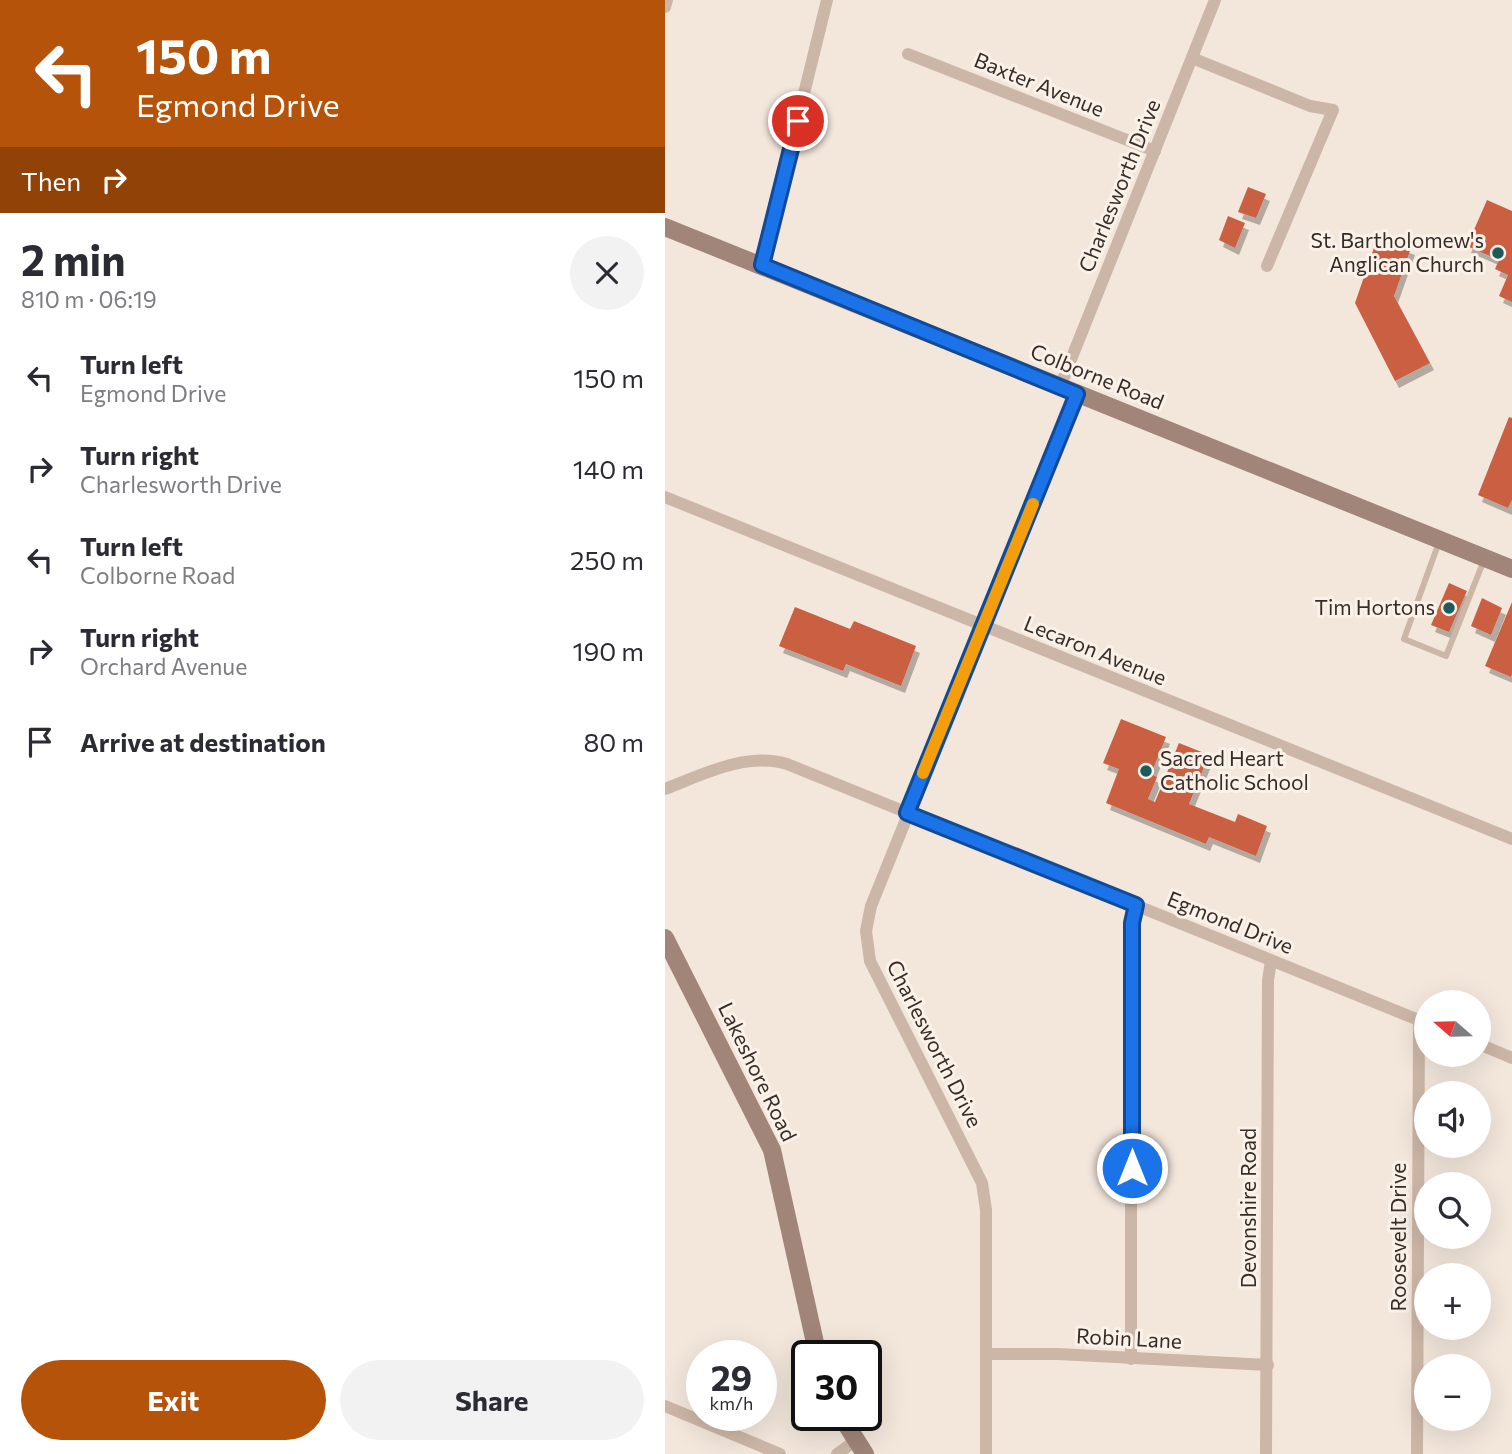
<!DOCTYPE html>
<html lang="en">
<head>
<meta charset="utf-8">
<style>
	:root { --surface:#fff; --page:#f2f2f3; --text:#2b2b33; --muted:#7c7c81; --accent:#b45309 }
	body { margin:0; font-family:Commissioner,sans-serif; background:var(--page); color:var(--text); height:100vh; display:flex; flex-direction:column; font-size:26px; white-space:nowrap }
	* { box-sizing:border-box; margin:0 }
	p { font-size:23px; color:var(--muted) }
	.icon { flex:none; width:38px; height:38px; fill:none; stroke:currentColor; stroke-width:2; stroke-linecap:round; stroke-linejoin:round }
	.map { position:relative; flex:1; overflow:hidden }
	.details { display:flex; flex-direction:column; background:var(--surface); width:665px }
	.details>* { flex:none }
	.top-card { background:#b45309; color:#fff; overflow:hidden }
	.needle { width:46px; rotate:290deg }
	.buttons { position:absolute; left:749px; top:990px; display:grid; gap:14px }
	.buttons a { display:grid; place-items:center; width:77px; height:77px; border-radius:50%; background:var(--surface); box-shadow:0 7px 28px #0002; font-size:35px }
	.speed { position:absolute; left:21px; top:1340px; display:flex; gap:14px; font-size:35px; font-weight:700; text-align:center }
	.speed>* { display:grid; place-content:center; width:91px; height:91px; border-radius:50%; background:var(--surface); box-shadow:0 7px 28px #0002; line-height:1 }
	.speed small { font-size:18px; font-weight:400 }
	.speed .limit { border:4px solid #111; border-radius:10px; background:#fff; color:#111 }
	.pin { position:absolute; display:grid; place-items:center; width:60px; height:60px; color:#fff; margin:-30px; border:4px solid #fff; border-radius:50%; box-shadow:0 2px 7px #0007 }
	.me { position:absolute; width:77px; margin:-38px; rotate:0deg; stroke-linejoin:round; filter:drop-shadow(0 0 5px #0008) }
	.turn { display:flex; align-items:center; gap:24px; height:147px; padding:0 21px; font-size:32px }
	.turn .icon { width:91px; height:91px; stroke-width:2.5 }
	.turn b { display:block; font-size:49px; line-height:60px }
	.then { display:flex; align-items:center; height:66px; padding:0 21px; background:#0003; gap:14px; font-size:26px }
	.round { display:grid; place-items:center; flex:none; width:74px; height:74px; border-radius:37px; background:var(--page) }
	.headline { display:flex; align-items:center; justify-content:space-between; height:119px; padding:0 21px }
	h1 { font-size:42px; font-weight:700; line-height:52px }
	.action { display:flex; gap:14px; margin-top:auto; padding:14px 21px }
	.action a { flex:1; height:80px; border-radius:42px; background:var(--accent); color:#fff; font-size:28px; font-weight:700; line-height:80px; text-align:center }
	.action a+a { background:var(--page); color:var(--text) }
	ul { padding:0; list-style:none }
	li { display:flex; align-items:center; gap:21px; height:91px; padding:0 21px }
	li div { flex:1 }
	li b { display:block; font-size:26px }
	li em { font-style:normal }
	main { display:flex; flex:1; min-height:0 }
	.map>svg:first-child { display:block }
	.building { fill:#cb5e42; filter:url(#shadow) }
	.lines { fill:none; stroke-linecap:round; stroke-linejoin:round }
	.lane { stroke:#ccb6a7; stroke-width:6 }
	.street { stroke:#ccb6a7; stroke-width:12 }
	.secondary { stroke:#a08578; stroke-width:18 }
	.route-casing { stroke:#114b97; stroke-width:18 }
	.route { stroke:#1a73e8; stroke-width:12 }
	.slow { stroke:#f59e0b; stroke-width:12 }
	.poi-dot { fill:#1c5a5b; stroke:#faf2e9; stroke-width:2.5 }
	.labels { text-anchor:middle; stroke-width:6; stroke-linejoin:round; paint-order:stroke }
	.street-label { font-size:21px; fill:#382c28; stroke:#faf2e9 }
	.poi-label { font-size:21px; fill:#382c28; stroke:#faf2e9; text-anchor:end }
</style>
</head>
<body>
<main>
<section class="details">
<div class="top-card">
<div class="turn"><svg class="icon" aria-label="left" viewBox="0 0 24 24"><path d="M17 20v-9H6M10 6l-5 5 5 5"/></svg><div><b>150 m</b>Egmond Drive</div></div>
<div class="then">Then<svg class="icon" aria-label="right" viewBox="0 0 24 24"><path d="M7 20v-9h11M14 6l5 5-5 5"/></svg></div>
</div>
<div class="headline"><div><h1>2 min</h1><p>810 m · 06:19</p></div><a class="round"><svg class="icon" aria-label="close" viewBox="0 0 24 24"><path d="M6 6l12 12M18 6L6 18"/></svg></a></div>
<ul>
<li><svg class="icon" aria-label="left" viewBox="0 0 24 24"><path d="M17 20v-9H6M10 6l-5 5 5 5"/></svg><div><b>Turn left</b><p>Egmond Drive</p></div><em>150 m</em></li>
<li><svg class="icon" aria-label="right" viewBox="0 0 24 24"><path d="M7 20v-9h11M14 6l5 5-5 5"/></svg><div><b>Turn right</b><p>Charlesworth Drive</p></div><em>140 m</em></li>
<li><svg class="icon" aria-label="left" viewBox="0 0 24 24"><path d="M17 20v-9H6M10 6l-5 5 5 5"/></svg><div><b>Turn left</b><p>Colborne Road</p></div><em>250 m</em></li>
<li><svg class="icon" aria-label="right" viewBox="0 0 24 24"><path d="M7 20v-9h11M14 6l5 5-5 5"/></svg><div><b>Turn right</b><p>Orchard Avenue</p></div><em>190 m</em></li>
<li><svg class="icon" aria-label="arrive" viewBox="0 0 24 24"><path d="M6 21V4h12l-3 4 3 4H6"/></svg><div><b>Arrive at destination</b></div><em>80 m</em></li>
</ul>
<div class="action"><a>Exit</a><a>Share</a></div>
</section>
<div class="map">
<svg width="847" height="1454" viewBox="0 0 847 1454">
	<defs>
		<filter id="shadow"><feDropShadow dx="4" dy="7" stdDeviation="0" flood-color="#0004"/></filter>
	</defs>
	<rect width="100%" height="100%" fill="#f3e7dc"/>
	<g class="building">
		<path d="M583,187L601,194L591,218L573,212Z"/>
		<path d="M822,200L847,211V302L834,296L843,275L830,269L834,260L802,246Z"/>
		<path d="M563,216L580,223L570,248L554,240Z"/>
		<path d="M713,236L746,248L729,296L765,363L730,381L690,303Z"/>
		<path d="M844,417L847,418V500L843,508L813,495Z"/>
		<path d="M784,583L802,591L784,632L766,625Z"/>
		<path d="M817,598L837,608L826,635L806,626Z"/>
		<path d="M847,602V674L846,677L820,666Z"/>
		<path d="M130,607L185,629L189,621L251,646L236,686L181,664L178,671L114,646Z"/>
		<path d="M456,719L501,737L486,774L492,777L483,799L490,802L514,743L544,755L524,804L570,822L573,814L602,826L591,856L544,837L541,844L441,803L454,769L438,763Z"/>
	</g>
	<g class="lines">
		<path class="lane" d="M774,542L739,639L781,656L819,560"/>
		<g class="street">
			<path d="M0,7L2,0"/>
			<path d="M243,54L490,151"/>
			<path d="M527,58L645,106L668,110L602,266"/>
			<path d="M97,265L162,0"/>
			<path d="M395,387L550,0"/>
			<path d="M0,497L847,839"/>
			<path d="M0,789C39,774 81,752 122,764L761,1023"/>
			<path d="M814,1044L847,1058"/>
			<path d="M322,1354H393L603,1365"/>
			<path d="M466,1359V923L471,905"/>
			<path d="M0,1406L115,1454"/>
			<path d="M172,1454L190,1441"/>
			<path d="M321,1454V1210L317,1183L205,961L201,931L206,906L413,394"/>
			<path d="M601,1454L603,980L606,961"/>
			<path d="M752,1454L754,1020"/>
		</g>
		<g class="secondary">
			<path d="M0,227L847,569"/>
			<path d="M0,938L107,1150L153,1356"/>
			<path d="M176,1416L200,1454"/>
		</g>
	</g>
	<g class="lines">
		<g class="route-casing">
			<path id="route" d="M133,121L97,265L412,394L242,813L471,905L467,923V1168"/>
		</g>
		<use href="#route" class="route"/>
		<path class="slow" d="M258,773L368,504"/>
	</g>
	<g class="poi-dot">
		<circle cx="833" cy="253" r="7"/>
		<circle cx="784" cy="608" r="7"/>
		<circle cx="481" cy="771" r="7"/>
	</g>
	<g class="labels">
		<g class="street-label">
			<text transform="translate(374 85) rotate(22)" y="7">Baxter Avenue</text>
			<text transform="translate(455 186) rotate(-68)" y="7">Charlesworth Drive</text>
			<text transform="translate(432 377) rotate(22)" y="7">Colborne Road</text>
			<text transform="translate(430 651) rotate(22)" y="7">Lecaron Avenue</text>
			<text transform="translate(565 923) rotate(22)" y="7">Egmond Drive</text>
			<text transform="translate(269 1044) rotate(63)" y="7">Charlesworth Drive</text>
			<text transform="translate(92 1072) rotate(64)" y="7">Lakeshore Road</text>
			<text transform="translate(584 1208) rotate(-90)" y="7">Devonshire Road</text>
			<text transform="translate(734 1237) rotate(-90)" y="7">Roosevelt Drive</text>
			<text transform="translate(464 1339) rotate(3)" y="7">Robin Lane</text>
		</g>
		<g class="poi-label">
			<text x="819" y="248">St. Bartholomew's<tspan x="819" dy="24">Anglican Church</tspan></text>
			<text x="770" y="615">Tim Hortons</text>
			<text x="495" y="766" text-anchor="start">Sacred Heart<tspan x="495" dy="24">Catholic School</tspan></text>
		</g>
	</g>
</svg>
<div class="buttons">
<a><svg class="needle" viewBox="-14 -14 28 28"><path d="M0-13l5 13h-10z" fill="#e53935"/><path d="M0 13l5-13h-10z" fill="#7c7c81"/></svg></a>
<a><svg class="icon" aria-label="sound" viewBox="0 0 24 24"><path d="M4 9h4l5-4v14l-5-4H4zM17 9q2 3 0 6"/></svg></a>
<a><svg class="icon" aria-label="search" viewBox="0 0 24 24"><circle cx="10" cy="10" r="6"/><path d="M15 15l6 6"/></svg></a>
<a>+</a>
<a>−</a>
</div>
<div class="speed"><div>29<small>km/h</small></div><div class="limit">30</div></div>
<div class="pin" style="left:133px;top:121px;background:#d93025"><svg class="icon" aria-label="arrive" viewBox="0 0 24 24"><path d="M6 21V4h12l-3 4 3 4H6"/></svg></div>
<svg class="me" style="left:467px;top:1168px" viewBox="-20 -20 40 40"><circle r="17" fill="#1a73e8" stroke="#fff" stroke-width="3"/><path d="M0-11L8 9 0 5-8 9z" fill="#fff"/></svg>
</div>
</main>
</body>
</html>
